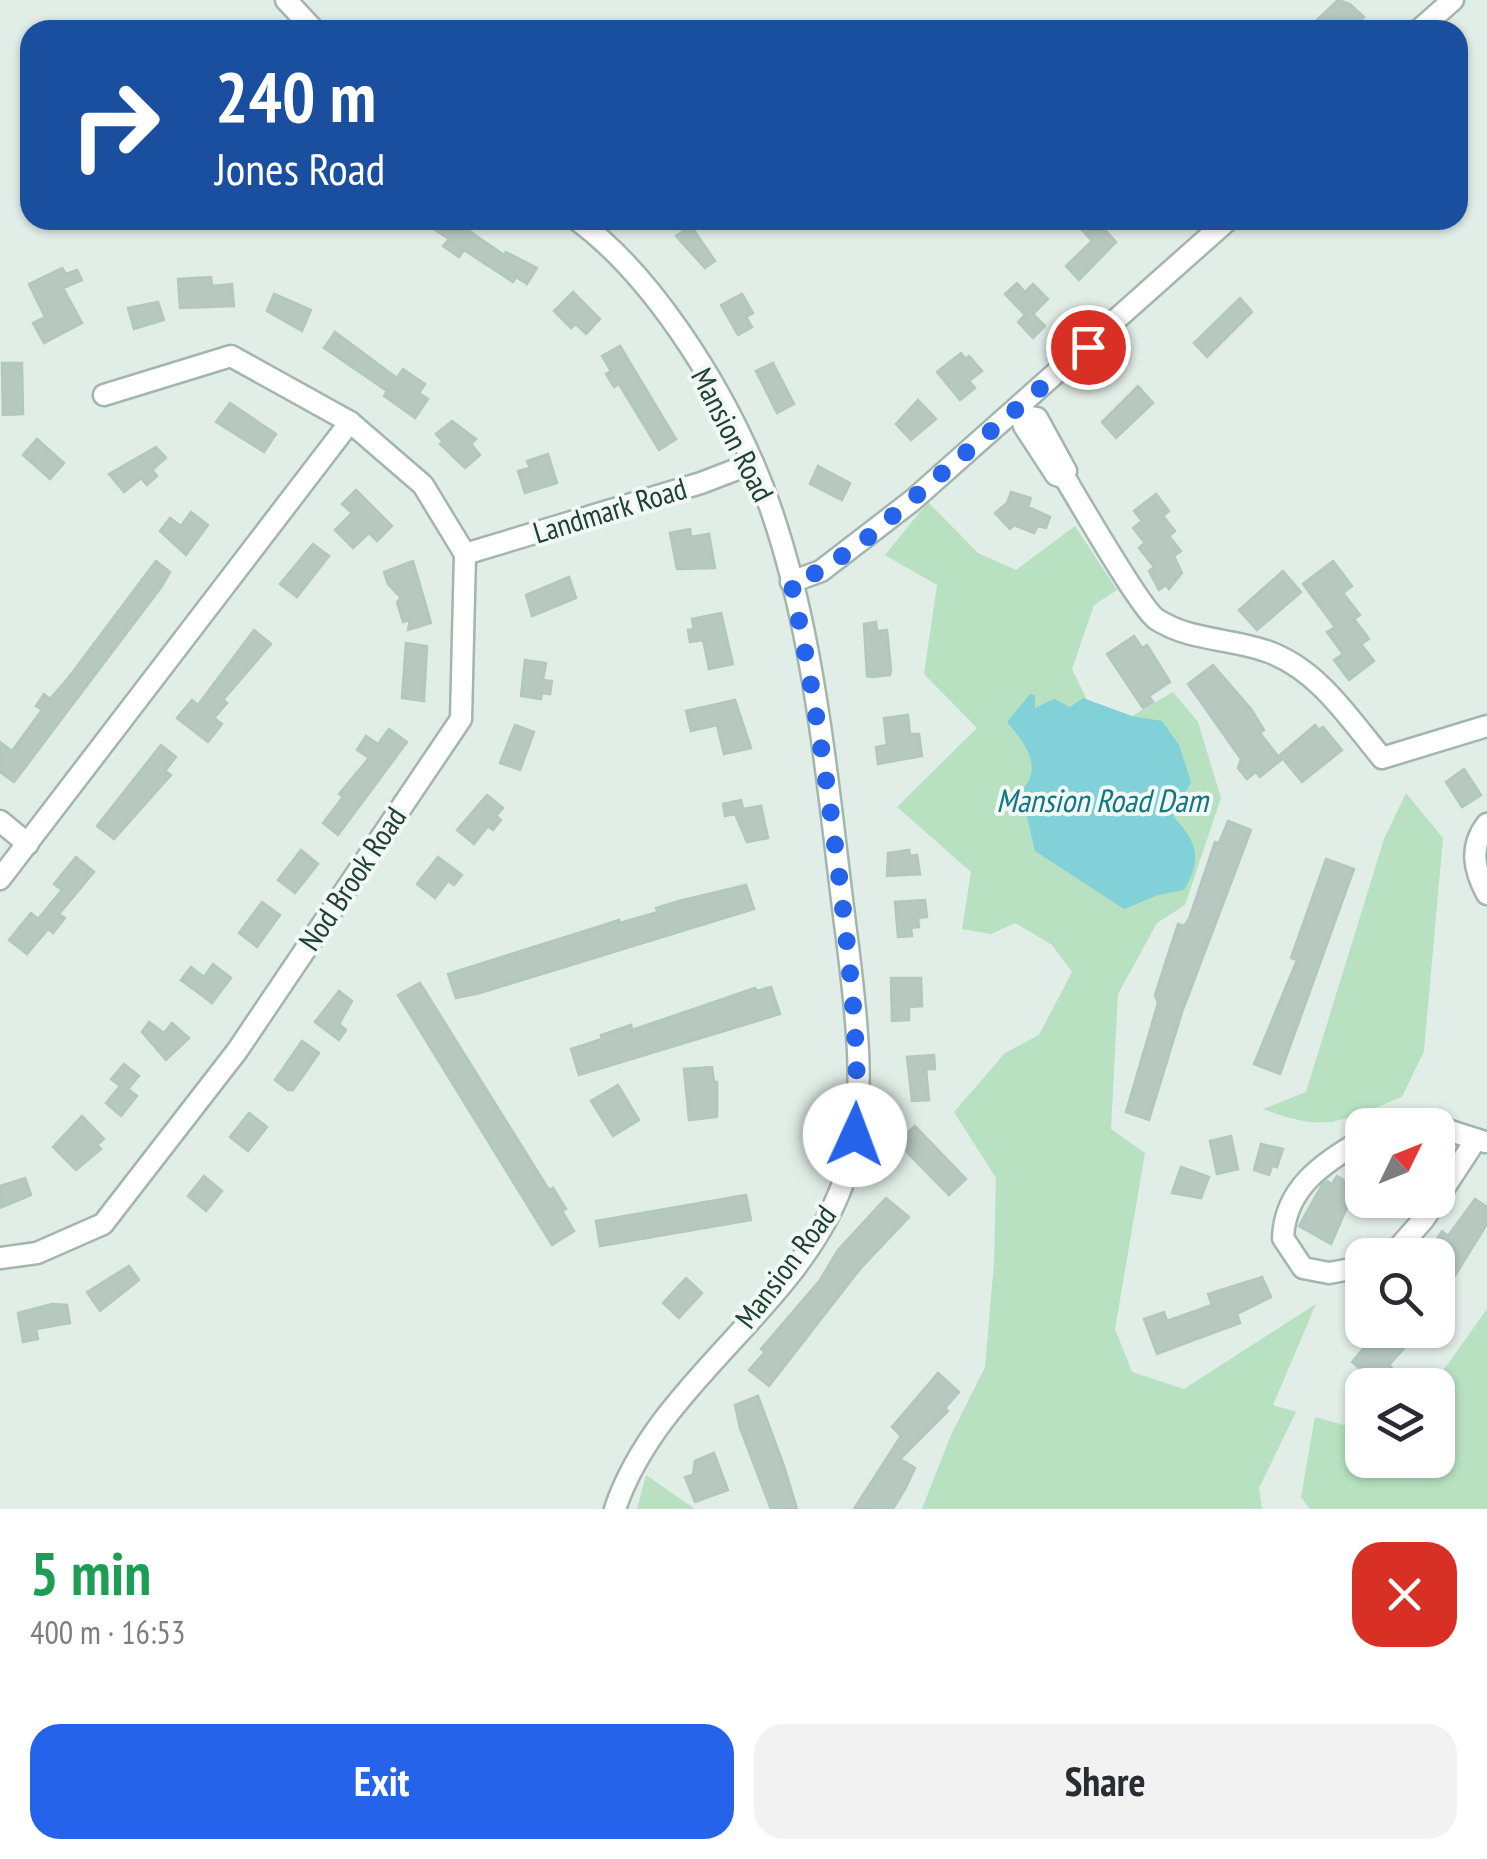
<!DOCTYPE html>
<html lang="en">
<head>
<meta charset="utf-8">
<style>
	:root { --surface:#fff; --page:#f2f2f3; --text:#2b2b33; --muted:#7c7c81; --accent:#2563eb }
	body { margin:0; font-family:"PT Sans Narrow",sans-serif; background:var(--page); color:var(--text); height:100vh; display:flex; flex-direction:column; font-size:38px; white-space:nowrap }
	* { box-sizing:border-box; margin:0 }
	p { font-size:32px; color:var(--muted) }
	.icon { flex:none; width:55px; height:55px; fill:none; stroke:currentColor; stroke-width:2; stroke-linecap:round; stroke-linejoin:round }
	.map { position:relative; height:1509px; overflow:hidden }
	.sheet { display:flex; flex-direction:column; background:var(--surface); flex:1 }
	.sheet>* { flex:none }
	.top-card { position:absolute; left:20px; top:20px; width:1448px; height:210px; border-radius:30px; box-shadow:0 2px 8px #0004; background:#1a4fa0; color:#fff; overflow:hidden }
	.needle { width:65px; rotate:47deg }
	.buttons { position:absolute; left:1345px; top:1108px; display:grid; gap:20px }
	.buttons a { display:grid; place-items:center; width:110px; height:110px; border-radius:20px; background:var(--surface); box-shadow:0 2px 8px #0004; font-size:50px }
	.pin { position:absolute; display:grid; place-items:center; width:85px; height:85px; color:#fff; margin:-42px; border:5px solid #fff; border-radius:50%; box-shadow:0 2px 10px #0007 }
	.me { position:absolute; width:110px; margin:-55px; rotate:2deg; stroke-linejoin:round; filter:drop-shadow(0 0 8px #0008) }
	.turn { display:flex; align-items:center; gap:35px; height:210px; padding:0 30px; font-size:45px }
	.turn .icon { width:130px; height:130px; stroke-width:2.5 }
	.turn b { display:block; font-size:70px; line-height:85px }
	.round { display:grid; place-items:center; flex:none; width:105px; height:105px; border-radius:30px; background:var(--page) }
	.summary { display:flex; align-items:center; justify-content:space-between; height:170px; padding:0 30px }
	h1 { font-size:60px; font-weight:600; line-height:75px; color:#1e9e55 }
	.button { display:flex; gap:20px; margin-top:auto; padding:20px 30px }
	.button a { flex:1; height:115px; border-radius:30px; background:var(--accent); color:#fff; font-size:40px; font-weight:600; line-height:115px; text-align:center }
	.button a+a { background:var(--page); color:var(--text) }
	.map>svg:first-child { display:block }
	.green { fill:#b7e1c0 }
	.water { fill:#82d1d9 }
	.building { fill:#b6c8c0; stroke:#b2c8bd; stroke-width:2.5 }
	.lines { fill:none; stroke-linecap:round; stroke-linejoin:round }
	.minor-casing { stroke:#a3b6ae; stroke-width:25 }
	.minor { stroke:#fff; stroke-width:20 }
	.route { stroke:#2563eb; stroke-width:18; stroke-dasharray:0 32.4 }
	.labels { text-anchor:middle; stroke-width:8; stroke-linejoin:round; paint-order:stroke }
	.street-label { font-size:30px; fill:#1f4035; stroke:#f2f9f5 }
	.water-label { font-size:32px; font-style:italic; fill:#127783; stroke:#f2f9f5 }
</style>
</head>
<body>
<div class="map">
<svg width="1487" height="1509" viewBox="0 0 1487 1509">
	<rect width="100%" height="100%" fill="#e1ede7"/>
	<g class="green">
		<path d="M928,502L978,553L1016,570L1075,526L1117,590L1094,605L1072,669L1088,702L1132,716L1173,692L1198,722L1221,798L1185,905L1157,923L1118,994L1111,1129L1145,1153L1115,1329L1132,1372L1184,1389L1316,1304L1273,1405L1296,1412L1259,1488L1262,1509H922L951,1435L985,1367L994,1263L996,1178L954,1112L1005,1053L1039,1035L1072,972L1052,945L1015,923L991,934L962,929L971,872L897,807L977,728L924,674L937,585L885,555Z"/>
		<path d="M1406,793L1443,838L1424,1051L1402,1097C1340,1121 1328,1134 1263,1109L1306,1092L1384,839Z"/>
		<path d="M1487,1309V1509H1310L1301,1497L1315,1417L1362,1430V1460H1438V1385H1433Z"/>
		<path d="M646,1475L695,1509H637Z"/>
	</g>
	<path class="water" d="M1030,694L1035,695V708L1054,699L1070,707L1083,698L1132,716L1162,721L1179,745L1191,782L1173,816C1197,842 1203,858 1184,890L1158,895L1124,909L1035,851L1021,791C1045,767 1024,742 1007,722Z"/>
	<g class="building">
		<path d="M1338,0L1350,4L1364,17L1351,30H1327L1317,20Z"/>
		<path d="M442,220H471L465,228L504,255L506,252L537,268L527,284L516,277L513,282L464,250L459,257L443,246L449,239L435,230Z"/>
		<path d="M1073,220H1096L1116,242L1079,280L1066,266L1092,241Z"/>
		<path d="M691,226L715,261L705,268L676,236Z"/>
		<path d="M62,268L66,274L77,270L82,280L63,288L82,323L44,343L33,323L45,317L29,284Z"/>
		<path d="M211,277L212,286L232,284L234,306L180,308L178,279Z"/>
		<path d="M1017,283L1025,292L1033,284L1048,299L1033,314L1045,326L1033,338L1018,322L1025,315L1005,294Z"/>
		<path d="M573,292L600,319L586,334L576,324L571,328L554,311Z"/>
		<path d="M274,294L311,310L302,331L267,311Z"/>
		<path d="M742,294L753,313L746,317L752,327L738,335L721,305Z"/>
		<path d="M1240,298L1252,312L1207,357L1194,343Z"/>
		<path d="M158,302L164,320L134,329L128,308Z"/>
		<path d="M335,332L397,378L403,369L425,384L419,393L428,399L415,418L384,396L387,391L324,348Z"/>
		<path d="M620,346L676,439L659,450L619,384L614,387L606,374L611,371L602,356Z"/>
		<path d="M961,353L965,359L969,356L982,371L969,381L975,388L960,400L937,372Z"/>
		<path d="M2,363H22L23,414L3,415Z"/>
		<path d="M773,363L794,404L777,413L756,371Z"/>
		<path d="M1138,386L1153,403L1116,438L1102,422Z"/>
		<path d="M918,400L936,419L911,440L896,424Z"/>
		<path d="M230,403L276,434L264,452L216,422Z"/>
		<path d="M452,421L476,439L471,444L480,455L465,468L440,444L443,442L436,434Z"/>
		<path d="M37,439L64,463L50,479L23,455Z"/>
		<path d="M156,447L166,458L152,470L157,476L147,485L141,478L124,492L109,474Z"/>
		<path d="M548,454L557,483L525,493L518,471L530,468L527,461Z"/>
		<path d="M818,466L850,483L842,500L810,484Z"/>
		<path d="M356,490L392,526L377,541L369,533L353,548L335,530L352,513L342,504Z"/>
		<path d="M1011,492L1031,498L1028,507L1050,517L1046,528L1038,526L1034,533L1014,525L1010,529L995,513L1007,503Z"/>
		<path d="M1156,494L1169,511L1163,516L1175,531L1169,536L1181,551L1174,556L1182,573L1169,589L1166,585L1159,590L1149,571L1154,567L1139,548L1145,543L1133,528L1142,521L1134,511Z"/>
		<path d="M191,512L208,525L186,555L160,531L170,518L181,526Z"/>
		<path d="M690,529L691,537L709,534L715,568L677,569L670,533Z"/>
		<path d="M313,544L329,556L297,597L280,584Z"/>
		<path d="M156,561L170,572L162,586L14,782L0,772V742L12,751L42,710L36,706L44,694L50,699L69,677Z"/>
		<path d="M413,561L431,623L408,630L410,620L403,622L397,602L401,598L388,584L384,572Z"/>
		<path d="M1333,561L1352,586L1343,593L1360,615L1354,619L1369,639L1361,644L1374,661L1349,680L1334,660L1343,654L1327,632L1335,627L1303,584Z"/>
		<path d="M1283,571L1301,592L1257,630L1239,610Z"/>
		<path d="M569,577L576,598L532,616L526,595Z"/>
		<path d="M721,613L733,664L709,669L703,640L690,642L688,630L694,629L692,619Z"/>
		<path d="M876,622L877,631L887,630L891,670L890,675L872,677L867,676L864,624Z"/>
		<path d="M254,630L271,644L223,700L227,703L214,718L222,724L208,742L177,718L192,700L198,705Z"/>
		<path d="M1134,636L1142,648L1147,645L1170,682L1149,696L1153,702L1143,708L1107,654Z"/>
		<path d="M406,643L427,646L424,701L402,698Z"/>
		<path d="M525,660L546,663L543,680L552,681L550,694L542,693L541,699L521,696Z"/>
		<path d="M1213,665L1251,709L1264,730L1260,733L1281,760L1260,777L1256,772L1247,779L1238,768L1241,759L1188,684Z"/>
		<path d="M735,700L751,748L724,754L717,725L691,731L686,711Z"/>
		<path d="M908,715L910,734H919L922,756L878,764L876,747L887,745L884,718Z"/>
		<path d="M515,725L534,732L520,770L500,763Z"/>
		<path d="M1315,725L1319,730L1323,727L1342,750L1302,782L1280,755Z"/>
		<path d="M389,729L407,742L338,835L323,823L343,797L339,794L369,758L357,750L366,736L378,744Z"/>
		<path d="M161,745L176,757L165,771L171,775L114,839L97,826Z"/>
		<path d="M1464,769L1481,795L1462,807L1446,782Z"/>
		<path d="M487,795L503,808L496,816L501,820L493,830L488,826L474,844L457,830Z"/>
		<path d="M741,800L743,809L761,806L768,838L747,842L735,814L725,816L723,804Z"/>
		<path d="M1228,821L1251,830L1182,1012L1149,1120L1126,1112L1158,1003L1155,995L1178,924L1184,926L1189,919L1215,842L1219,843Z"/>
		<path d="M301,850L318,864L295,893L278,880Z"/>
		<path d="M909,850L910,856L917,855L920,874L887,876L888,853Z"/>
		<path d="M76,857L94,872L59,914L65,918L53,933L48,929L27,954L9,940L31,913L38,919L62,890L54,884Z"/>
		<path d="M438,857L462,875L454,885L448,881L435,898L417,884Z"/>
		<path d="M1326,859L1354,869L1280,1074L1254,1064L1297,960L1291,958Z"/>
		<path d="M746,885L754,909L480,993L456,998L448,974L619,920L620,923L658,912L656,908L679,901Z"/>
		<path d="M925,900L927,917L918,918L919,927L911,928L912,936L898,937L895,902Z"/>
		<path d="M262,902L280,915L257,947L239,933Z"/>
		<path d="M213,964L231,978L212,1003L181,980L191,967L204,977Z"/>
		<path d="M891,978H921L922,1006L909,1007V1020L892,1021Z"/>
		<path d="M420,983L549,1190L553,1188L566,1209L562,1211L574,1231L552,1245L398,995Z"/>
		<path d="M771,987L780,1014L579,1075L571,1049L602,1039L601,1035L631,1025L632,1030L755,988L757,991Z"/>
		<path d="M339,991L352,1001L339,1024L346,1030L339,1040L315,1022Z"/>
		<path d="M149,1022L164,1033L172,1023L189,1038L166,1060L142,1032Z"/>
		<path d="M302,1041L319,1053L293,1090H288L275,1080Z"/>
		<path d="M934,1055L935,1069H926L929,1100L912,1101L907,1057Z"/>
		<path d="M124,1064L139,1076L128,1089L137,1096L121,1116L106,1103L120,1086L111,1079Z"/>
		<path d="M712,1067L714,1082H717V1117L689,1120L684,1069Z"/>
		<path d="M618,1085L639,1120L613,1136L591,1101Z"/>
		<path d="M249,1113L267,1127L248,1151L230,1137Z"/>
		<path d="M82,1116L104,1139L97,1145L101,1149L76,1170L53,1147Z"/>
		<path d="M915,1126L966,1179L949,1195L897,1142Z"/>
		<path d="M1231,1136L1238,1169L1217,1174L1210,1141Z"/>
		<path d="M1261,1144L1283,1149L1277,1167L1272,1166L1269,1175L1254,1170Z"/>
		<path d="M1181,1167L1209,1177L1201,1198L1172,1193Z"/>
		<path d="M204,1176L222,1191L206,1211L188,1196Z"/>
		<path d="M1337,1176L1353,1186L1348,1194L1352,1196L1331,1244L1299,1226L1322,1185L1327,1181L1332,1184Z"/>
		<path d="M25,1178L31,1195L0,1208V1186Z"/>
		<path d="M746,1195L751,1220L600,1246L596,1221Z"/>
		<path d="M886,1198L909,1217L860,1269L769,1386L749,1370L765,1352L761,1349L820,1280L838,1250Z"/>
		<path d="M1475,1199L1487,1207V1224L1438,1303V1255H1426L1442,1231L1448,1236Z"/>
		<path d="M129,1266L139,1280L100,1311L87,1292Z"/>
		<path d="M1262,1277L1271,1297L1237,1314L1240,1323L1157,1354L1144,1319L1164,1312L1167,1321L1212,1305L1208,1294Z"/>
		<path d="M686,1278L702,1293L679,1318L663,1303Z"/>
		<path d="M52,1304L67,1305L70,1323L36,1329L38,1339L23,1342L18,1313Z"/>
		<path d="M1379,1330H1408L1415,1336L1389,1365L1394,1370L1380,1385L1352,1362Z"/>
		<path d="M938,1373L959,1392L945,1408L948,1411L900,1459L915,1468L905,1489L893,1509H854L901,1436L892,1427Z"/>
		<path d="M758,1396L784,1466L797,1509H771L740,1428L735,1405Z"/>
		<path d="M714,1453L728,1490L695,1502L685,1477L693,1475L695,1461Z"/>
	</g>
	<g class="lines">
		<g class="minor-casing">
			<g id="minor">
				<path d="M286,0L314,30"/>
				<path d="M1419,30L1453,0"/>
				<path d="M577,220C651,274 717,380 753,463C809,592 824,752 841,891C851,978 874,1100 843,1183C798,1308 658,1381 615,1509"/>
				<path d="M1019,409L1024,426L1056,475L1065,478C1080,503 1140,607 1156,619C1190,641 1229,638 1266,651C1317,668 1349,718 1382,758L1487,726"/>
				<path d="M1025,416L1037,418L1066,471"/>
				<path d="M465,554L701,483L753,463"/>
				<path d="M791,582L821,571L913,500L1228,220"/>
				<path d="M0,821L28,844"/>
				<path d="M1487,824C1469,847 1474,870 1487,894"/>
				<path d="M0,879L350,422"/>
				<path d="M1438,1127L1485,1142"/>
				<path d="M1362,1140C1322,1164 1285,1188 1283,1238L1303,1268L1329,1273L1362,1267"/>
				<path d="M1392,1255L1424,1219L1475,1141"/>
				<path d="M0,1258L37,1253L103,1224L237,1051L461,719L465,554L423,485L350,422L231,356L104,395"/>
			</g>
		</g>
		<use href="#minor" class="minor"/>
	</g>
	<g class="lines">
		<path class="route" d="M855,1135C861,1054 850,972 841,891C828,788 813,684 791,582L821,571L866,539L1088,347"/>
	</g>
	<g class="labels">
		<g class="street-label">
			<text transform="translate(732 435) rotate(63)" y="10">Mansion Road</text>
			<text transform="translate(610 511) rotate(-17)" y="10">Landmark Road</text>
			<text transform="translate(353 879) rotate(-56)" y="10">Nod Brook Road</text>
			<text transform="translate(786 1267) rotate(-53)" y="10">Mansion Road</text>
		</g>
		<g class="water-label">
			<text x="1102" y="812">Mansion Road Dam</text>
		</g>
	</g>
</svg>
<div class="buttons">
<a><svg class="needle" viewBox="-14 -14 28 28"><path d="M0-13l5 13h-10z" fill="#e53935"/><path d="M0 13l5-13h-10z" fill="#7c7c81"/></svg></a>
<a><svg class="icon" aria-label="search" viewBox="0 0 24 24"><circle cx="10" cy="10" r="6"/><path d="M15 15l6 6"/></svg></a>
<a><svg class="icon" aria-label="layers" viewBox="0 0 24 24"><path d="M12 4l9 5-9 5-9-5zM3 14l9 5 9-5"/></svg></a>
</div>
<div class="pin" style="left:1088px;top:347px;background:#d93025"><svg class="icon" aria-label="arrive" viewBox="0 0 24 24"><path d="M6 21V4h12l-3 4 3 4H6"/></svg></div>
<svg class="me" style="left:855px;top:1135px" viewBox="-20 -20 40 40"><circle r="19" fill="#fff"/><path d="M0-13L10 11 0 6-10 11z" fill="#2563eb"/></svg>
<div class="top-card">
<div class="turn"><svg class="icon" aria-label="right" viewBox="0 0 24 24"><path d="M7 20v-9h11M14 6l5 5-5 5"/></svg><div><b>240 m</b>Jones Road</div></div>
</div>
</div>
<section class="sheet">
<div class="summary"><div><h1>5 min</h1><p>400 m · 16:53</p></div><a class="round" style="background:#d93025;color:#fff"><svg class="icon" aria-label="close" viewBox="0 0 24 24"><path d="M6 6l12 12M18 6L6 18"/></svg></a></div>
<div class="button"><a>Exit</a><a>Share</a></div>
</section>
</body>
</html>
